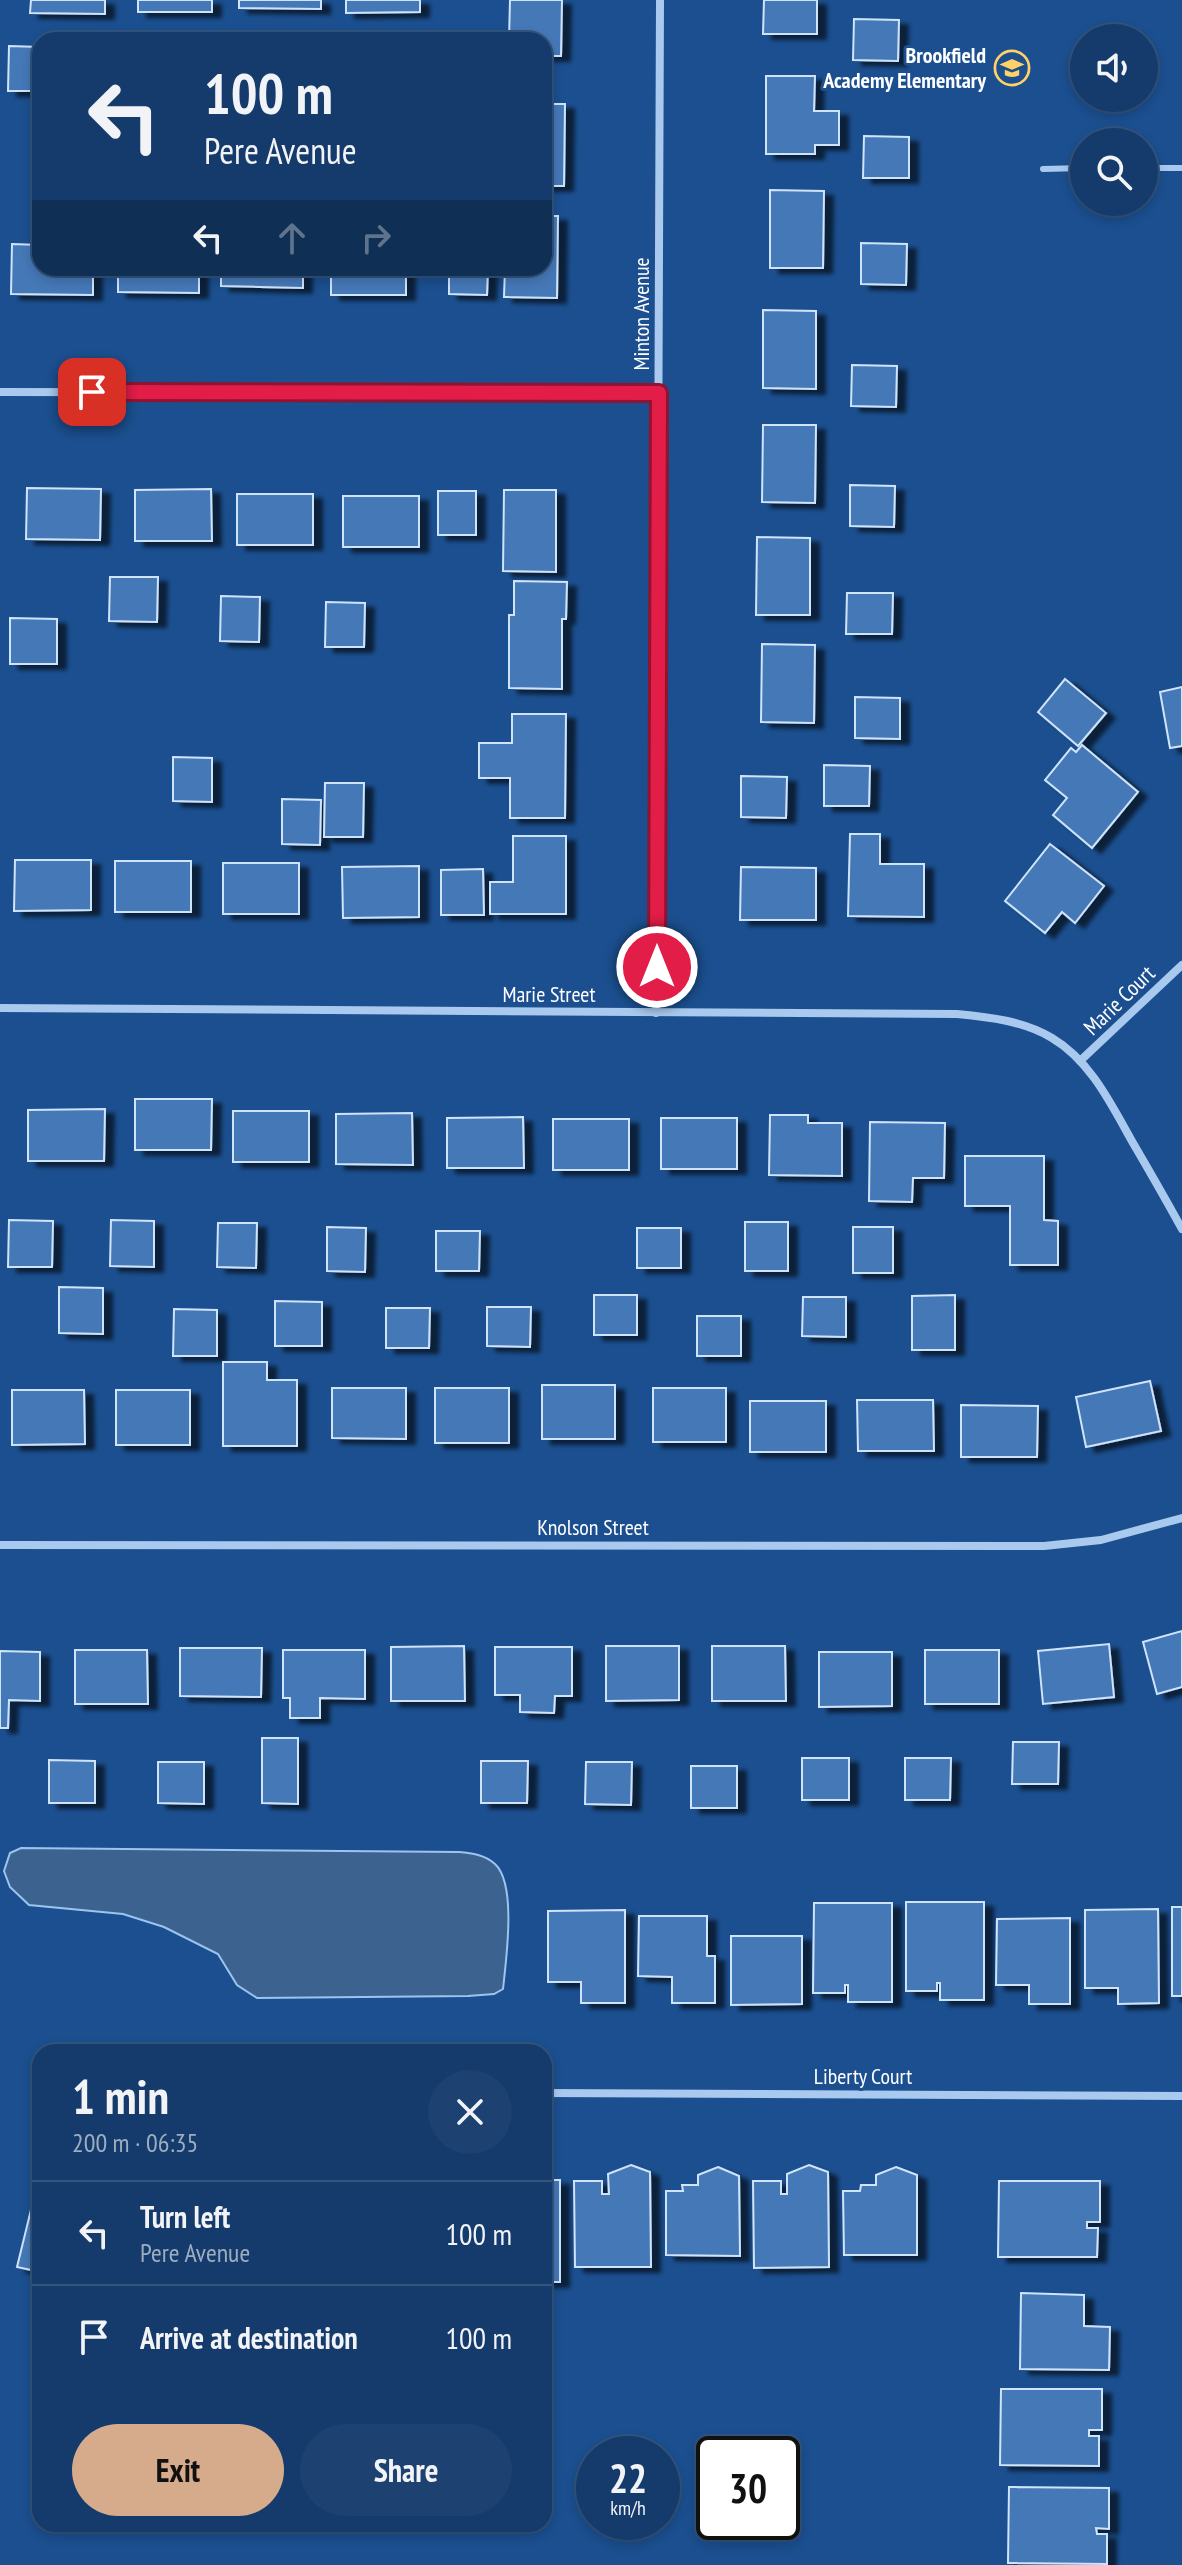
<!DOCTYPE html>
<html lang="en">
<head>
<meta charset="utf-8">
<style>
	:root { --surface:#143b6b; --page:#1d4271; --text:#f1f3f6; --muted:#9dadc1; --line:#33557e; --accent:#d6ab8b }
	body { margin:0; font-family:"PT Sans Narrow",sans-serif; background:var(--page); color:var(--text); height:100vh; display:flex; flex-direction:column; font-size:30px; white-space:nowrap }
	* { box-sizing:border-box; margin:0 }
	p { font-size:26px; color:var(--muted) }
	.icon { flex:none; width:44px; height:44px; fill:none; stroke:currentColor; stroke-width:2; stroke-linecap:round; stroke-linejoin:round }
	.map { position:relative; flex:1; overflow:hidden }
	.sheet { position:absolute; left:32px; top:2044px; width:520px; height:488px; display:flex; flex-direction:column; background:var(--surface); border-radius:24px; box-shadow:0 4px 12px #0003,0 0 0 2px var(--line) }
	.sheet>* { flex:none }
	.banner { position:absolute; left:32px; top:32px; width:520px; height:244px; border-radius:24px; box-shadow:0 4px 12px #0003,0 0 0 2px var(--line); background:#143b6b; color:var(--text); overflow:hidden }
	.buttons { position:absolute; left:1070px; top:24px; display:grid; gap:16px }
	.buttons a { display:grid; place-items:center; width:88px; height:88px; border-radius:50%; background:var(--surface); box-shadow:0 4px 12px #0003,0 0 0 2px var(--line); font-size:40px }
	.speed { position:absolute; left:576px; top:2436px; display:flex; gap:16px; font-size:40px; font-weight:700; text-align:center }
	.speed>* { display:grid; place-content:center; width:104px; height:104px; border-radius:50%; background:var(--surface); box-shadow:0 4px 12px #0003,0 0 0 2px var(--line); line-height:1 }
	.speed small { font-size:20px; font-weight:400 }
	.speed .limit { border:4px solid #111; border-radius:12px; background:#fff; color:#111 }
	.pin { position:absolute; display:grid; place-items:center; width:68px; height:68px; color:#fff; margin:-34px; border-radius:16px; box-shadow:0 4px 12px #0006 }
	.me { position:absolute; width:88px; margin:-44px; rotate:0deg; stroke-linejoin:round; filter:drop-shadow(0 0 6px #0008) }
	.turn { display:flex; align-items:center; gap:28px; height:168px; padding:0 40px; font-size:36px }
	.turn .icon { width:104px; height:104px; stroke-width:2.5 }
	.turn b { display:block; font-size:56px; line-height:68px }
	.lanes { display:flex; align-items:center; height:76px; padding:0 40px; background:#0003; justify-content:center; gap:40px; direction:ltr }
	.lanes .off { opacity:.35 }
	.round { display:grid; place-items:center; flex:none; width:84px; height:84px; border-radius:42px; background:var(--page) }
	.overview { display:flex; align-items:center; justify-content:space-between; height:136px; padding:0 40px }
	h1 { font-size:48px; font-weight:700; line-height:60px }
	.primary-button { display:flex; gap:16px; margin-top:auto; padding:16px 40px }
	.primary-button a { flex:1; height:92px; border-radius:48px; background:var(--accent); color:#111; font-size:32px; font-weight:700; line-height:92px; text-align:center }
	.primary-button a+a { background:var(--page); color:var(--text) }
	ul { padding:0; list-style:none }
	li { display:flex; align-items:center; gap:24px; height:104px; padding:0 40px; border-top:2px solid var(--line) }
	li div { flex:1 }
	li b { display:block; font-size:30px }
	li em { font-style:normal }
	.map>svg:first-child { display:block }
	.water { fill:#3c6290; stroke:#9cc4f0; stroke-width:2 }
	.building { fill:#4478b7; stroke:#cfe3fa; stroke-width:2; filter:url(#shadow) }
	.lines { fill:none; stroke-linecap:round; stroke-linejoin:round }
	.lane { stroke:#a9c9ee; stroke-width:6 }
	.street { stroke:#a9c9ee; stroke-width:8 }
	.route-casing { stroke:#92132f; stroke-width:20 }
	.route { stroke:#e11d48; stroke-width:14 }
	.labels { text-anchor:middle; stroke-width:6; stroke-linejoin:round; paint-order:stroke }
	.poi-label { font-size:22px; font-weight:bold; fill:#fff; stroke:#1b4f8f; text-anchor:end }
	.street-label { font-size:22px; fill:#fff; stroke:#1b4f8f }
</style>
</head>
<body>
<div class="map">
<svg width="1182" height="2565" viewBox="0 0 1182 2565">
	<defs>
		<filter id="shadow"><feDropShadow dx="9" dy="5" stdDeviation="2" flood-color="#0009"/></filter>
	</defs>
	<rect width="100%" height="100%" fill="#1b4f8f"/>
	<path class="water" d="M21,1848L459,1852C472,1853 485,1855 495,1864C517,1884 506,1960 503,1989L494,1994L468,1996L257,1998L237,1985L218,1954L164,1927L123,1914L29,1905L10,1887L4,1871L10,1853Z"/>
	<g class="building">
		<path d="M31,0H105V14L30,13Z"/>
		<rect x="138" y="0" width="74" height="12"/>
		<path d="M239,0H321V9L239,8Z"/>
		<path d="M346,0H420V12L346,13Z"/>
		<path d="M510,0H562L561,56H544V40H509Z"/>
		<path d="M764,0H817V34H763Z"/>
		<path d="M854,19L899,20L898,61L853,60Z"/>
		<path d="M9,46L40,47V91H8Z"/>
		<path d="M766,76H815L814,111H839V145H815V154H766Z"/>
		<path d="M544,104H565L564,186H544Z"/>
		<path d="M864,136L909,137V178H863Z"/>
		<path d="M770,190L824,191L823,268H770Z"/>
		<path d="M544,216H558L557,298L504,297L505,268H544Z"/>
		<path d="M861,243L907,244L906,285L861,284Z"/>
		<path d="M12,244L40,245V268H93V295L11,294Z"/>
		<path d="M118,268H199V293L118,292Z"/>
		<path d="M221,268H303V288L221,286Z"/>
		<rect x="331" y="268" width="75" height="27"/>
		<path d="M449,268H488L487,295L449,294Z"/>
		<path d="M763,310L816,311V389L763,388Z"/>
		<path d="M852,365L897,366L896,407L851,406Z"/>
		<path d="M763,425H816L815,503L762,502Z"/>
		<path d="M850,485L895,486L894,527L850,526Z"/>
		<path d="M27,488L101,489L100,540L26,539Z"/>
		<path d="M211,489L212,541H135V490Z"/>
		<path d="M504,490H556V572L503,571Z"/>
		<rect x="438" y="491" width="38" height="44"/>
		<rect x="237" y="494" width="76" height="51"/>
		<rect x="343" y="496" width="76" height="51"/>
		<path d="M757,537L810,538V615H756Z"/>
		<path d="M110,577H158L157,622L109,621Z"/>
		<path d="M514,581L567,582L566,619H562V689L509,688V615H514Z"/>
		<path d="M847,593H893L892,634H846Z"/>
		<path d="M221,596L260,597L259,642L220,641Z"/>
		<path d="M326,602L365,603L364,647H325Z"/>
		<path d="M10,618L57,619V664H10Z"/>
		<path d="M762,644L815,645L814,723L761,722Z"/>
		<path d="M1065,679L1106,713L1078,746L1038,712Z"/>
		<path d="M1182,687V746L1170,748L1160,692Z"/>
		<path d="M855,697L900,698V739L855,738Z"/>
		<path d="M512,714H566L565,818H510V778H479V743H512Z"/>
		<path d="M1082,745L1138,792L1092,848L1053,815L1067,798L1045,780L1071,748L1076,752Z"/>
		<path d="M173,757L212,758V802L173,801Z"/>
		<path d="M824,765L870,766L869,806H824Z"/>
		<path d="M741,776L787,777L786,818L741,817Z"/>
		<path d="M325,783H364L363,837H324Z"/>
		<path d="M282,799L321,800L320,845L282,844Z"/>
		<path d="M850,834H880V864H924V917L848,916Z"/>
		<path d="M513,836H566V914H490V882H513Z"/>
		<path d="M1050,844L1104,886L1075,923L1062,912L1045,933L1005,901Z"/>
		<path d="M15,860H91V910L14,911Z"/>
		<rect x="115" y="861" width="76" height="51"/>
		<rect x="223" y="863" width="76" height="51"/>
		<path d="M419,866V917L343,918L342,867Z"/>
		<path d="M741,867L816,868V920H740Z"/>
		<path d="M483,869L484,915H441V870Z"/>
		<path d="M135,1099H212L211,1150H135Z"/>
		<path d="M105,1109L104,1161H28V1110Z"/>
		<rect x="233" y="1111" width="76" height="51"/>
		<path d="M412,1113L413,1165L336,1164V1114Z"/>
		<path d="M770,1115H808V1123H842V1176L769,1175Z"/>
		<path d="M523,1117L524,1168H447V1118Z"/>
		<rect x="661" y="1118" width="76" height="51"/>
		<rect x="553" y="1119" width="76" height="51"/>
		<path d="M870,1122L945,1123L944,1178H913L912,1202L869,1201Z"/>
		<path d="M965,1156H1044V1220L1058,1221V1265H1010V1206H965Z"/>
		<path d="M9,1220L53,1221L52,1267H8Z"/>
		<path d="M111,1220L154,1221V1267L110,1266Z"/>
		<rect x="745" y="1222" width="43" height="49"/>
		<path d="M218,1223H257L256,1268L217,1267Z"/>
		<path d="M327,1227L366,1228L365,1272L327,1271Z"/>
		<rect x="853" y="1227" width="40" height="46"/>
		<rect x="637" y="1228" width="44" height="40"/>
		<path d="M436,1231H480L479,1271H436Z"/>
		<path d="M59,1287L103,1288V1334L59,1333Z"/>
		<rect x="594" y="1295" width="43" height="40"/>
		<path d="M955,1295V1350H912V1296Z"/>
		<path d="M803,1297H846V1337L802,1336Z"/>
		<path d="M275,1301L322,1302V1346H275Z"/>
		<path d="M487,1307H531L530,1347L487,1346Z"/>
		<path d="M386,1308H430L429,1348H386Z"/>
		<path d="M174,1309L217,1310V1356H173Z"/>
		<rect x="697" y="1316" width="44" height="40"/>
		<path d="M223,1362H267V1380H297V1446H223Z"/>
		<path d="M1150,1381L1161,1431L1086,1447L1076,1397Z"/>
		<rect x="542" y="1385" width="73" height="54"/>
		<path d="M332,1388H406V1439L332,1438Z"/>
		<rect x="435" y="1388" width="74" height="55"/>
		<rect x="653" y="1388" width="73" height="54"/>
		<path d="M12,1390H84L85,1444L12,1445Z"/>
		<rect x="116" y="1390" width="74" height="55"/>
		<path d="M857,1400H933L934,1451H858Z"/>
		<rect x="750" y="1401" width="76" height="51"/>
		<path d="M961,1405L1038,1406L1037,1457H961Z"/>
		<path d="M1182,1631V1687L1157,1694L1143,1642Z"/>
		<path d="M1109,1644L1114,1697L1043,1704L1038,1651Z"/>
		<path d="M464,1646L465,1701H391V1647Z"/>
		<path d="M606,1646H679V1700L606,1701Z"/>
		<path d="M712,1646H785L786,1701H712Z"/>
		<path d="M495,1647H572V1696H555L554,1713L520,1712V1695H495Z"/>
		<path d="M180,1648H262L261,1697L180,1696Z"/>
		<path d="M75,1650H147L148,1704H75Z"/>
		<path d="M283,1650H365V1699L320,1698V1718H290V1698H283Z"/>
		<rect x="925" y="1650" width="74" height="54"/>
		<path d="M0,1651L40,1652V1701L9,1700L8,1728H0Z"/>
		<path d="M819,1652H892V1706L819,1707Z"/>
		<path d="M262,1738H298V1804L262,1803Z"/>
		<path d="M1013,1742H1059L1058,1784H1012Z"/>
		<rect x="802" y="1758" width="47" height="42"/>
		<path d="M905,1758H951L950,1800H905Z"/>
		<path d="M49,1760L95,1761V1803H49Z"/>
		<path d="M481,1761H528L527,1803H481Z"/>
		<path d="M158,1762H204V1804L158,1803Z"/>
		<path d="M586,1762H632L631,1805L585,1804Z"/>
		<rect x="691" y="1766" width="46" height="42"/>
		<path d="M906,1902H984V2000H940V1983H937V1991H906Z"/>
		<path d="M814,1903H892V2002H848V1985H845V1993H813Z"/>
		<rect x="1172" y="1907" width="10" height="89"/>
		<path d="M1158,1909L1159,2003L1118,2004V1988H1085V1910Z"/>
		<path d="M625,1910V2003H581V1982H548V1911Z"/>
		<path d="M639,1916H707V1956H715V2003H672V1977L638,1976Z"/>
		<path d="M1070,1918V2004H1029V1985H996L997,1919Z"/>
		<path d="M731,1936H802V2004L731,2005Z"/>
		<path d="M631,2165L650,2172L651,2267H575L574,2181H602V2194H609L608,2174Z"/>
		<path d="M809,2165L828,2172L829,2267L754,2268L753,2181H781V2194H787V2174Z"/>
		<path d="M718,2167L739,2176L740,2256L666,2255V2191H683L682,2185H698V2175Z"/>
		<path d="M896,2167L917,2175V2255H844L843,2191H860L861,2185H876V2175Z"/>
		<path d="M39,2177H40V2272L17,2267Z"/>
		<rect x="544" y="2180" width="16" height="102"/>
		<path d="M999,2181H1100V2222H1087V2228H1098L1097,2257H998Z"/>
		<path d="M1021,2293L1084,2295V2326L1110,2327L1109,2370L1020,2369Z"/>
		<path d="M1001,2389H1102V2430H1089V2436H1099V2466L1000,2465Z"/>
		<path d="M1009,2487L1109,2488V2529L1096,2528L1097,2534H1107V2564L1008,2563Z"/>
	</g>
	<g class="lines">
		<g class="lane">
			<path d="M1144,168H1182"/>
			<path d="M1043,169L1084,168"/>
		</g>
		<g class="street">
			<path d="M0,392L659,393"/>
			<path d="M0,1008L957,1014C989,1017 1024,1021 1052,1038C1091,1061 1112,1106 1133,1143C1150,1172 1166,1200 1182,1229"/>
			<path d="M656,1013L660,0"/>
			<path d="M1080,1061L1182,965"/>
			<path d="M0,1545L1044,1546L1101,1540L1182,1518"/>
			<path d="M544,2093L1182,2096"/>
		</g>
	</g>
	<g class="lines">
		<g class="route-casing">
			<path id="route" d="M92,392L659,393L657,967"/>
		</g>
		<use href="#route" class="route"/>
	</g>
	<defs>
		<g id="school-ring" transform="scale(1.8)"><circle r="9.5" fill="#1b4f8f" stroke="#ffd166" stroke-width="1.5"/><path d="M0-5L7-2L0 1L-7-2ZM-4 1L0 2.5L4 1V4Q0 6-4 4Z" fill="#ffd166"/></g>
	</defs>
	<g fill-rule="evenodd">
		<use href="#school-ring" x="1012" y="68"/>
	</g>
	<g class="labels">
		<g class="poi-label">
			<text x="986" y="63">Brookfield<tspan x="986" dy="25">Academy Elementary</tspan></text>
		</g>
		<g class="street-label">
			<text transform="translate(641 314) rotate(-90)" y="8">Minton Avenue</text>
			<text x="549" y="1002">Marie Street</text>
			<text transform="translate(1119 1000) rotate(-44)" y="8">Marie Court</text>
			<text x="593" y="1535">Knolson Street</text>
			<text x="863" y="2084">Liberty Court</text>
		</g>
	</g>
</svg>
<div class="buttons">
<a><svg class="icon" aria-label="sound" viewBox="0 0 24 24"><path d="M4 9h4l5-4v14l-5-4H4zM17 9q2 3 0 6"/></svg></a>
<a><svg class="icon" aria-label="search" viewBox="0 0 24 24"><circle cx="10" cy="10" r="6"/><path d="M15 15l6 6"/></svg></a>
</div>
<div class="speed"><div>22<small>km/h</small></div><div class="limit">30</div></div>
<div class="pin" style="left:92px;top:392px;background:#d93025"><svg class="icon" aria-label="arrive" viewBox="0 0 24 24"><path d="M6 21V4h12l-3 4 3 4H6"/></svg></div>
<svg class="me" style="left:657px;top:967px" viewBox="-20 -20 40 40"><circle r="17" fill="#e11d48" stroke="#fff" stroke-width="3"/><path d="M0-11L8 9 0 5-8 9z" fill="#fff"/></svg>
<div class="banner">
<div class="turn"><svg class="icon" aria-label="left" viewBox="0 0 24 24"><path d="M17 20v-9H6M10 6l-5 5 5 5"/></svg><div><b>100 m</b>Pere Avenue</div></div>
<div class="lanes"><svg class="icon" aria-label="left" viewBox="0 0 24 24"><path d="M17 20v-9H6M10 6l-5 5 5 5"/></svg><svg class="icon off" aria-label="ahead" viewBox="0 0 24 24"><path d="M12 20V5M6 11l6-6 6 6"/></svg><svg class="icon off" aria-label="right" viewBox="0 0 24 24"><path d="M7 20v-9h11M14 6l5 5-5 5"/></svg></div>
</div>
<section class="sheet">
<div class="overview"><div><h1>1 min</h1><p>200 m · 06:35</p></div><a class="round"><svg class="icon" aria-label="close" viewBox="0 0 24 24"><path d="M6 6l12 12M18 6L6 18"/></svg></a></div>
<ul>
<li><svg class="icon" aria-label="left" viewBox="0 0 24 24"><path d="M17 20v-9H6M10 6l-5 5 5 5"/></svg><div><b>Turn left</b><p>Pere Avenue</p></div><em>100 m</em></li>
<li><svg class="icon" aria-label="arrive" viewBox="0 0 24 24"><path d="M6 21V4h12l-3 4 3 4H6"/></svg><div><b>Arrive at destination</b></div><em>100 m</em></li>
</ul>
<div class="primary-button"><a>Exit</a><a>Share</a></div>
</section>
</div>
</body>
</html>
